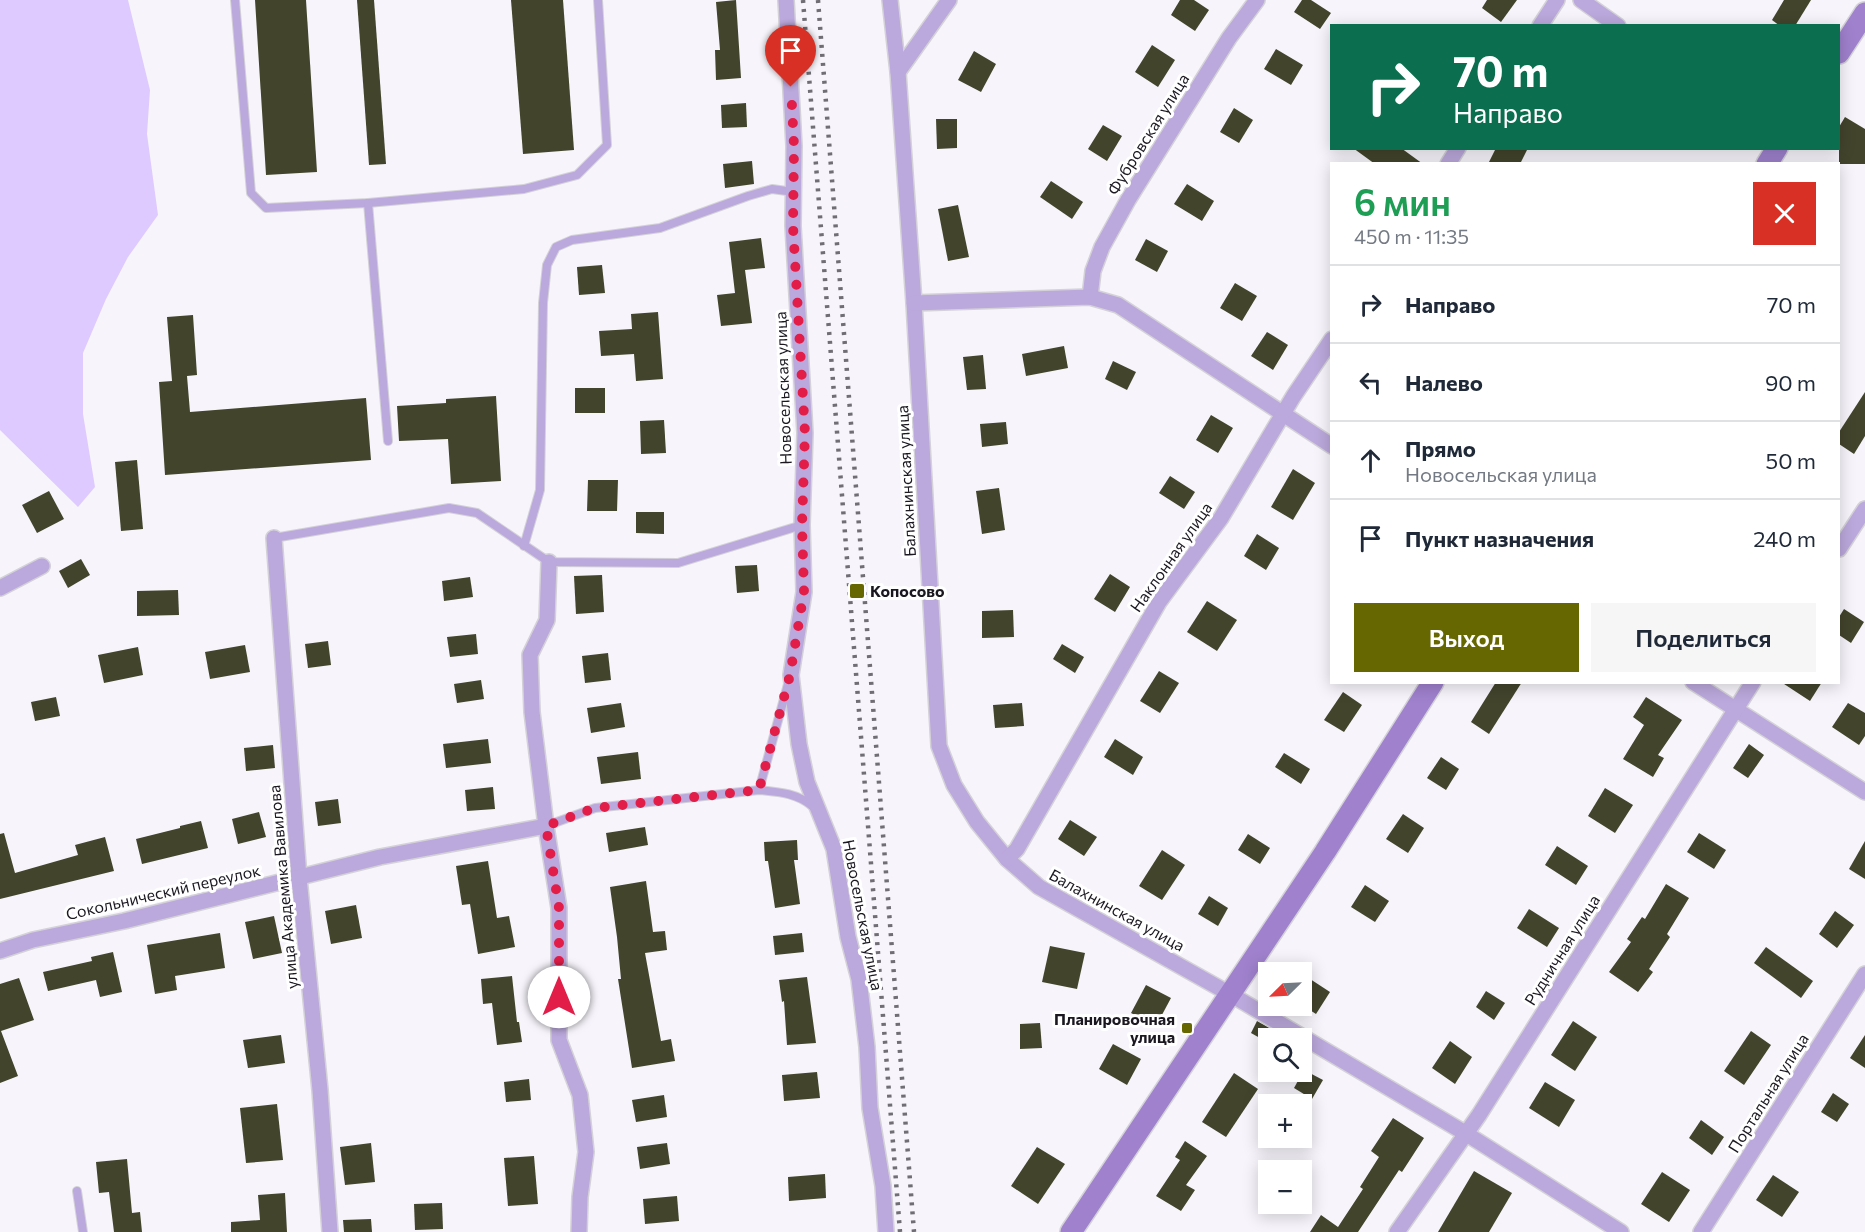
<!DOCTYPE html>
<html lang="ru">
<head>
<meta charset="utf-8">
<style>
	:root { --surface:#fff; --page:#f6f6f7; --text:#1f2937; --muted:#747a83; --line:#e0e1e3; --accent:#676702 }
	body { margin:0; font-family:Commissioner,sans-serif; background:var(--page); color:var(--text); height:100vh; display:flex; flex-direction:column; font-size:22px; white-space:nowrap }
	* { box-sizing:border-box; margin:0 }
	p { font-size:20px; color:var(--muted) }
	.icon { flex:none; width:33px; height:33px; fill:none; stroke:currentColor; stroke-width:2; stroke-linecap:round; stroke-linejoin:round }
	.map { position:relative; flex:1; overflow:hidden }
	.details { position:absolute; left:1330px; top:162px; width:510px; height:522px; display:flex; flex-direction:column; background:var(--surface); border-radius:0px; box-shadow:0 3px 15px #0003 }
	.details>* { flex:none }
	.hud { position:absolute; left:1330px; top:24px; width:510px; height:126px; border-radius:0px; box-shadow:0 3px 15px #0003; background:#0b6e4f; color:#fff; overflow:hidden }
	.needle { width:39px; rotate:246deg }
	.buttons { position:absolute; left:1258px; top:962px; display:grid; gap:12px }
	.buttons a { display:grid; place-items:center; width:54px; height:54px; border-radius:0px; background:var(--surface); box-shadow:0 3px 15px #0003; font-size:30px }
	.pin { position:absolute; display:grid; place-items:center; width:51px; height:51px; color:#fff; margin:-62px -26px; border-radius:50% 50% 50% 0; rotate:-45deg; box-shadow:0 0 6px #0007 }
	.pin .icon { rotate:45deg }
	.me { position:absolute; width:66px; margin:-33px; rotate:0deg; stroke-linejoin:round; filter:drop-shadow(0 0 4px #0008) }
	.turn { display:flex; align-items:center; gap:21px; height:126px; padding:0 24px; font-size:27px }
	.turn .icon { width:78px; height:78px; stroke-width:2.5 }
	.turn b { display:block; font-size:42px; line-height:51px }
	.round { display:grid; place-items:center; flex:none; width:63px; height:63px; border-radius:0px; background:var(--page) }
	.summary { display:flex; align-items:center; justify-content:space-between; height:102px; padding:0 24px }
	h1 { font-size:36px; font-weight:600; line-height:45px; color:#1e9e55 }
	.primary-button { display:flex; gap:12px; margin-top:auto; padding:12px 24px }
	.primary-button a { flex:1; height:69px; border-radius:0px; background:var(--accent); color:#fff; font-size:24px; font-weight:600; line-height:69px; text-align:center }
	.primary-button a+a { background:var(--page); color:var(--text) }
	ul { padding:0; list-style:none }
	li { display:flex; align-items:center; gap:18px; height:78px; padding:0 24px; border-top:2px solid var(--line) }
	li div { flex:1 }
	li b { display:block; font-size:22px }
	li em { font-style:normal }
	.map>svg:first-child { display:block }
	.green { fill:#decaff }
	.building { fill:#43442c }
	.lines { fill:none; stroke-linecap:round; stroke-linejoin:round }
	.lane-casing { stroke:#d4d2d8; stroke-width:10 }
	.street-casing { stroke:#d4d2d8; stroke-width:18 }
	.secondary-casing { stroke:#d4d2d8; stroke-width:24 }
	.lane { stroke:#bba8dc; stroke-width:8 }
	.street { stroke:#bba8dc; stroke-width:15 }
	.secondary { stroke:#9f81cd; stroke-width:21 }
	.rail { stroke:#706d75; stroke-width:4.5; stroke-dasharray:3 6; stroke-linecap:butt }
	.route { stroke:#e11d48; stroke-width:10; stroke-dasharray:0 18 }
	.poi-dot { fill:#676702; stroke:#fff; stroke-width:2 }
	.labels { text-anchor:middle; stroke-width:6; stroke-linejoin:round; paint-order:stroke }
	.street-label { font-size:16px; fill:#1b1821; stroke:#fff }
	.poi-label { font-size:16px; font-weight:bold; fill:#1b1821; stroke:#fff; text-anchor:start }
</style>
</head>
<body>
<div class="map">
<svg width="1865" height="1232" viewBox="0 0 1865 1232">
	<rect width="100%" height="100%" fill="#f7f5fb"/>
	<path class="green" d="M0,0H128L150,90L147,134L158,215L128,257L106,299L83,353V414L95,487L78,507L0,430Z"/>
	<g class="building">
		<path d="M255,0H306L317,172L266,175Z"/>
		<path d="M357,0H374L386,164L369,165Z"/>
		<path d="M511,0H563L574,150L523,154Z"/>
		<path d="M736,0L741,78L716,80L715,50H720L716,2Z"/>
		<path d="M1180,0H1194L1209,10L1195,31L1171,15Z"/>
		<path d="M1302,0H1311L1331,13L1320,29L1294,12Z"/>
		<path d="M1487,0H1517L1501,22L1482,8Z"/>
		<path d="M1784,0H1811L1795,26H1780L1772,20Z"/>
		<path d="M1152,45L1175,60L1158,87L1135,72Z"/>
		<path d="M1276,49L1303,65L1291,85L1264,69Z"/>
		<path d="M974,51L996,64L981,92L958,80Z"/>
		<path d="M746,103L747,127L722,128L721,105Z"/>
		<path d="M1234,108L1253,120L1239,143L1220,132Z"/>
		<path d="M1845,117L1865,129V164H1839V127Z"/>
		<path d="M936,119H957V148L937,149Z"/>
		<path d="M1103,125L1122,136L1107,161L1088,149Z"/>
		<path d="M1353,148H1401L1423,164H1375Z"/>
		<path d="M1496,148H1528L1520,164H1488Z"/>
		<path d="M752,161L754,184L725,188L723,164Z"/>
		<path d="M1051,181L1083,202L1072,219L1040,197Z"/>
		<path d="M1187,184L1214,201L1202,221L1174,204Z"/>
		<path d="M958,205L969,257L948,261L938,209Z"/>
		<path d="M761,238L765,268L745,270L752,323L721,326L717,295L735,293L729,242Z"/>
		<path d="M1146,239L1168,251L1157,272L1135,260Z"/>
		<path d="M602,265L605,293L579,295L577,267Z"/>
		<path d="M1235,283L1257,296L1242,321L1220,308Z"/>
		<path d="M658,312L663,379L636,381L634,354L601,356L599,331L632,329L631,314Z"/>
		<path d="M193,315L197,375L187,376L190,412L366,398L371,460L165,475L159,382L172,381L167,317Z"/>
		<path d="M1267,332L1288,345L1273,370L1251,356Z"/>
		<path d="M1064,346L1068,368L1026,376L1022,354Z"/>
		<path d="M983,355L986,389L967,390L963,357Z"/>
		<path d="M1113,361L1136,372L1127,390L1105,379Z"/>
		<rect x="575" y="388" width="30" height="25"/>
		<path d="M1865,392V436L1854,454L1839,444V432Z"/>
		<path d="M496,396L501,481L451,484L448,439L399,441L397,406L446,403V399Z"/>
		<path d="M1211,415L1233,428L1218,453L1196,440Z"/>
		<path d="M664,420L666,453L641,454L640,421Z"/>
		<path d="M1006,422L1008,444L982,447L980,424Z"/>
		<path d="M137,460L143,529L121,531L115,462Z"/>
		<path d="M1293,469L1315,483L1293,520L1271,507Z"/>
		<path d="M1170,476L1195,492L1184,509L1159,493Z"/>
		<path d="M588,480H618L617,511H587Z"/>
		<path d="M999,488L1005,530L982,534L976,491Z"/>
		<path d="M49,491L64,519L37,533L22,505Z"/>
		<path d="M636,512H664V534L636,533Z"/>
		<path d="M1257,534L1279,548L1266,570L1244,556Z"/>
		<path d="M81,559L90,575L68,588L59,571Z"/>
		<path d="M757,565L759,591L737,593L735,566Z"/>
		<path d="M1110,574L1130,587L1115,612L1094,599Z"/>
		<path d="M602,575L604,612L576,614L574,576Z"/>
		<path d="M470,577L473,597L444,601L442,581Z"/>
		<path d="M178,590L179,615L137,616V591Z"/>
		<path d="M1207,601L1237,620L1217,651L1187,632Z"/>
		<path d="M1844,609L1864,622L1851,643L1839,635V617Z"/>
		<path d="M1013,610L1014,637L982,638V611Z"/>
		<path d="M476,634L478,654L450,657L447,637Z"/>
		<path d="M328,641L331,665L308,668L305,644Z"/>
		<path d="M1062,644L1084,657L1075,673L1053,659Z"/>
		<path d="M245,645L250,672L210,679L205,652Z"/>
		<path d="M138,647L143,675L104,683L98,655Z"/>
		<path d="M608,653L611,680L585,683L582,656Z"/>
		<path d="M1159,671L1179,683L1160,713L1140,701Z"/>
		<path d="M481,680L484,699L457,703L454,684Z"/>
		<path d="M1496,682H1522L1489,734L1471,722Z"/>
		<path d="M1781,682H1822L1810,701Z"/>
		<path d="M1343,692L1362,705L1344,732L1324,720Z"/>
		<path d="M56,697L60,716L35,721L31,702Z"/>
		<path d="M1646,697L1682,720L1658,755L1664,758L1653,777L1623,759L1644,725L1633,717Z"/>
		<path d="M621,703L625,727L591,733L587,708Z"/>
		<path d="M1022,703L1024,726L995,728L993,705Z"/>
		<path d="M1848,703L1865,713V736L1859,745L1832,727Z"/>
		<path d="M488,739L491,763L446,768L443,744Z"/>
		<path d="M1115,739L1143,757L1133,775L1104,757Z"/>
		<path d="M1749,744L1764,755L1748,778L1733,768Z"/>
		<path d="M273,745L275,768L246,771L244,748Z"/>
		<path d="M638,752L641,779L601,784L597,757Z"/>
		<path d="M1284,753L1310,769L1301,784L1275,767Z"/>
		<path d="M1441,757L1459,769L1446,790L1427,778Z"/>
		<path d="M493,787L495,809L467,811L465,790Z"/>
		<path d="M1605,788L1633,805L1615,833L1588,816Z"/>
		<path d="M338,799L341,823L318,826L315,802Z"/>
		<path d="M259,812L266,837L238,844L232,819Z"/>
		<path d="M1403,814L1424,828L1408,853L1386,839Z"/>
		<path d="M1070,820L1097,837L1084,856L1058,839Z"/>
		<path d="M201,821L208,848L142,864L136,839L180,828V826Z"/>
		<path d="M645,827L648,845L609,852L606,833Z"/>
		<path d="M4,833L15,873L78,855L75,845L105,837L114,871L0,899V834Z"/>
		<path d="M1699,833L1726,850L1714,869L1687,852Z"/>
		<path d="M1248,834L1270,848L1260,864L1238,850Z"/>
		<path d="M797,840L798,860H794L800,904L775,908L768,861H765L764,842Z"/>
		<path d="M1865,841V879L1849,869Z"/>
		<path d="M1557,846L1588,866L1576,885L1545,865Z"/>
		<path d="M1162,850L1185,865L1162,900L1139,886Z"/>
		<path d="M488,861L497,918L509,916L515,947L478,954L470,904L462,905L456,866Z"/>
		<path d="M646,881L653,932L665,931L667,950L645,953L661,1041L671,1039L675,1061L632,1068L618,979H621L617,937L610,887Z"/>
		<path d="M1666,884L1689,898L1667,934L1670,937L1649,969L1653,972L1638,992L1609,972L1631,942L1627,939L1642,917L1645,919Z"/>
		<path d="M1365,885L1389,901L1375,922L1351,907Z"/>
		<path d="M1209,896L1228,908L1218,926L1198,914Z"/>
		<path d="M356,905L362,938L331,944L325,911Z"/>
		<path d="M1529,909L1559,928L1547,947L1517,928Z"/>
		<path d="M1835,911L1854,925L1837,948L1819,934Z"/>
		<path d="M274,916L282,953L253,959L245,922Z"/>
		<path d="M220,933L225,968L175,976L177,990L155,994L147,945Z"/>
		<path d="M802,933L804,952L775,955L773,936Z"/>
		<path d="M1050,946L1085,953L1077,989L1042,982Z"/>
		<path d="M1766,947L1813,981L1801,998L1754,963Z"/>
		<path d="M113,952L122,992L100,997L96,980L48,991L43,972L92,961L91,957Z"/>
		<path d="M512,976L517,1022H519L522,1042L497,1045L492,1003L483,1004L481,979Z"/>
		<path d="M807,977L816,1043L787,1045L784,1001L782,1002L779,980Z"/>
		<path d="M1307,977L1330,992L1316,1014L1302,1005V985Z"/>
		<path d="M19,978L34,1020L1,1031L18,1076L0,1083V984Z"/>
		<path d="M1146,985L1171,998L1156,1026L1131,1013Z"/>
		<path d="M1486,991L1505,1003L1494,1020L1476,1007Z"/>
		<path d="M1257,1021L1273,1030L1267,1042L1251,1033Z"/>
		<path d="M1573,1021L1597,1037L1575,1071L1551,1055Z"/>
		<path d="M1040,1023L1042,1048L1020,1049V1024Z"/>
		<path d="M1751,1031L1771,1045L1744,1085L1724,1071Z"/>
		<path d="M281,1035L285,1063L248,1068L243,1040Z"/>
		<path d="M1865,1035V1068L1850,1058Z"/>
		<path d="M1450,1041L1472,1057L1455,1084L1432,1068Z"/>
		<path d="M1113,1044L1141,1059L1127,1085L1099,1069Z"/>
		<path d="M1304,1070L1323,1080L1312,1099L1294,1088Z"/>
		<path d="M817,1072L820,1098L784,1101L782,1075Z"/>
		<path d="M1234,1073L1258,1089L1226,1137L1202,1122Z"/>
		<path d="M529,1079L531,1100L506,1102L504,1082Z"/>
		<path d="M1545,1082L1575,1100L1559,1127L1529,1108Z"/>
		<path d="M1833,1093L1849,1104L1837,1122L1821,1112Z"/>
		<path d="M664,1095L667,1117L636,1122L632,1100Z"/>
		<path d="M277,1104L283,1160L246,1163L240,1108Z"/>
		<path d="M1393,1118L1424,1138L1402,1172L1399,1170L1358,1232H1310L1321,1215L1338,1227L1363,1189L1360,1187L1379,1157L1371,1151Z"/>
		<path d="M1701,1120L1724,1137L1712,1155L1689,1138Z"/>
		<path d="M1185,1141L1207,1156L1186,1185L1195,1190L1181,1211L1156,1196L1180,1160L1175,1157Z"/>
		<path d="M371,1143L375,1182L345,1185L340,1147Z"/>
		<path d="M667,1143L670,1164L640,1169L637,1147Z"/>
		<path d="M1037,1147L1065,1164L1038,1204L1011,1186Z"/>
		<path d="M534,1156L538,1204L508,1206L504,1158Z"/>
		<path d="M127,1159L132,1213L140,1212L142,1232H114L109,1192L99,1193L96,1162Z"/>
		<path d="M1474,1171L1512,1193L1489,1232H1438Z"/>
		<path d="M1662,1172L1690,1190L1669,1222L1641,1204Z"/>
		<path d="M825,1174L826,1198L789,1201L788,1177Z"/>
		<path d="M1773,1175L1799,1192L1782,1217L1756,1200Z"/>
		<path d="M285,1193L287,1232H231V1222L260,1220L258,1195Z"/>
		<path d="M677,1196L679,1221L645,1224L643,1199Z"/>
		<path d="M442,1203L443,1229L415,1230L414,1204Z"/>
		<path d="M371,1219L372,1232H344L343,1220Z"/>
	</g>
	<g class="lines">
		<g class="lane-casing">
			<g id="lane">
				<path d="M235,0L251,193L266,208L368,203L524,189L577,175L607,145L598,0"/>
				<path d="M368,203L388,441"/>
				<path d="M274,538L449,508L477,513L549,562L678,563L802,525"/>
				<path d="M524,546L540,490L543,303L547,265L556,247L572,240L660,228L748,196L772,189L794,192"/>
				<path d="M759,790L788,684"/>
				<path d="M546,826L595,808L759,790C779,792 797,793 812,806"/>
				<path d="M77,1191L83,1232"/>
			</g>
		</g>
		<g class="street-casing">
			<g id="street">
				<path d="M786,0L794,146L793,226L805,433L802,525L804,592L791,675L799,744L807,782L834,849L848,937L859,979L867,1047L870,1108L883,1186L886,1232"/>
				<path d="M890,0L898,72L914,303L939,746L954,785L977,822L1007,859L1039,887L1230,994L1465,1133L1621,1232"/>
				<path d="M1581,0L1618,26"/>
				<path d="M1540,26L1557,0"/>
				<path d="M898,72L949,0"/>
				<path d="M1448,164L1458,148"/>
				<path d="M1090,297L1093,271L1102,247L1128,200L1229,38L1257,0"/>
				<path d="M914,303L1090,297L1118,305L1332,446"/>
				<path d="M274,538L299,878L320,1090L330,1232"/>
				<path d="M1839,549L1865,509"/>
				<path d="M549,562L547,620L530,655L532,712L546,826L559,908V1040L580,1095L586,1152L580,1197L579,1232"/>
				<path d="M0,588L42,566"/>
				<path d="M1693,682L1865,792"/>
				<path d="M1007,859L1017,849L1159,602L1221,518L1293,397L1332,339"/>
				<path d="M0,951L33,940L124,921L380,857L546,826"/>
				<path d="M1397,1232L1479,1115L1753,682"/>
				<path d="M1701,1232L1865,974"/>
			</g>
		</g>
		<g class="secondary-casing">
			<g id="secondary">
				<path d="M1839,53L1865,13"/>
				<path d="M1767,164L1777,148"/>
				<path d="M1071,1232L1325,852L1433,682"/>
			</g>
		</g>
		<use href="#lane" class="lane"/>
		<use href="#street" class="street"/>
		<use href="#secondary" class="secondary"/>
		<g class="rail">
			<path d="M803,0L900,1232"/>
			<path d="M818,0L914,1232"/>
		</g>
	</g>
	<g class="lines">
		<path class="route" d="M559,997V908L546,826L595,808L759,790L790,675L804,592L802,525L805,433L793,226L794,146L791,87"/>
	</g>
	<g class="poi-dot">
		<rect x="849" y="583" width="16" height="16" rx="3"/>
		<rect x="1181" y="1022" width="12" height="12" rx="3"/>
	</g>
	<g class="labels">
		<g class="street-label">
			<text transform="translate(1148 134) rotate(-58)" y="6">Фубровская улица</text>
			<text transform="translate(783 388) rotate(-92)" y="6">Новосельская улица</text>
			<text transform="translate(906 481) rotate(-93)" y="6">Балахнинская улица</text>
			<text transform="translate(1171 557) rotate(-55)" y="6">Наклонная улица</text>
			<text transform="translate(283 887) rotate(-95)" y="6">улица Академика Вавилова</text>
			<text transform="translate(163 892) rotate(-13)" y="6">Сокольнический переулок</text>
			<text transform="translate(1117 910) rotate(29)" y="6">Балахнинская улица</text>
			<text transform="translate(863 915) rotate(79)" y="6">Новосельская улица</text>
			<text transform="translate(1562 950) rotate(-58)" y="6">Рудничная улица</text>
			<text transform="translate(1768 1093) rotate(-58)" y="6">Портальная улица</text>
		</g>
		<g class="poi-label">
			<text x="870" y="597">Копосово</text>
			<text x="1175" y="1025" text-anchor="end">Планировочная<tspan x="1175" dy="18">улица</tspan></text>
		</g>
	</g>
</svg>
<div class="buttons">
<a><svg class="needle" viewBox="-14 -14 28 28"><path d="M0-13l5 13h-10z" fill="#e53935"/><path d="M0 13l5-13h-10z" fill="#747a83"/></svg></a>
<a><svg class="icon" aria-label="search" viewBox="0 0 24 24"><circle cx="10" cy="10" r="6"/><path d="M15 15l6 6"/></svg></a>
<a>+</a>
<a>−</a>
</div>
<div class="pin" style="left:791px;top:87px;background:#d93025"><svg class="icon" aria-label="arrive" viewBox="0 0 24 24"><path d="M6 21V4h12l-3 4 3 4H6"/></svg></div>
<svg class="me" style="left:559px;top:997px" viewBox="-20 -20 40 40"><circle r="19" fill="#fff"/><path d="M0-13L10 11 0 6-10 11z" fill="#e11d48"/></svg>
<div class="hud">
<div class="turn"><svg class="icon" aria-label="right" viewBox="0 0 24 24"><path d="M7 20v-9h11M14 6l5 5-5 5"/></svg><div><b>70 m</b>Направо</div></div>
</div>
<section class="details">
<div class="summary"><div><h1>6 мин</h1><p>450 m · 11:35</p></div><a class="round" style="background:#d93025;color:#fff"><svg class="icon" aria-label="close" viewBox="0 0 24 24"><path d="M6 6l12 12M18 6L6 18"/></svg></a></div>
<ul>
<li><svg class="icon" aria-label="right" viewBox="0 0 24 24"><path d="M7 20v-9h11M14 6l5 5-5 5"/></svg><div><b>Направо</b></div><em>70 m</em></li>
<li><svg class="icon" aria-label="left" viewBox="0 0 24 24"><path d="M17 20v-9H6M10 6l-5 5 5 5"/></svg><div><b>Налево</b></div><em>90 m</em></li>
<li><svg class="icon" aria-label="ahead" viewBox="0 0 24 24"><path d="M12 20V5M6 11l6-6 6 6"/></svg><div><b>Прямо</b><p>Новосельская улица</p></div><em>50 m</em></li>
<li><svg class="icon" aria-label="arrive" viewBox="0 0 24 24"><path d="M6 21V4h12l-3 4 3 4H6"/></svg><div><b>Пункт назначения</b></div><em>240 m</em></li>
</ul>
<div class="primary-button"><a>Выход</a><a>Поделиться</a></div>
</section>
</div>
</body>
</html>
